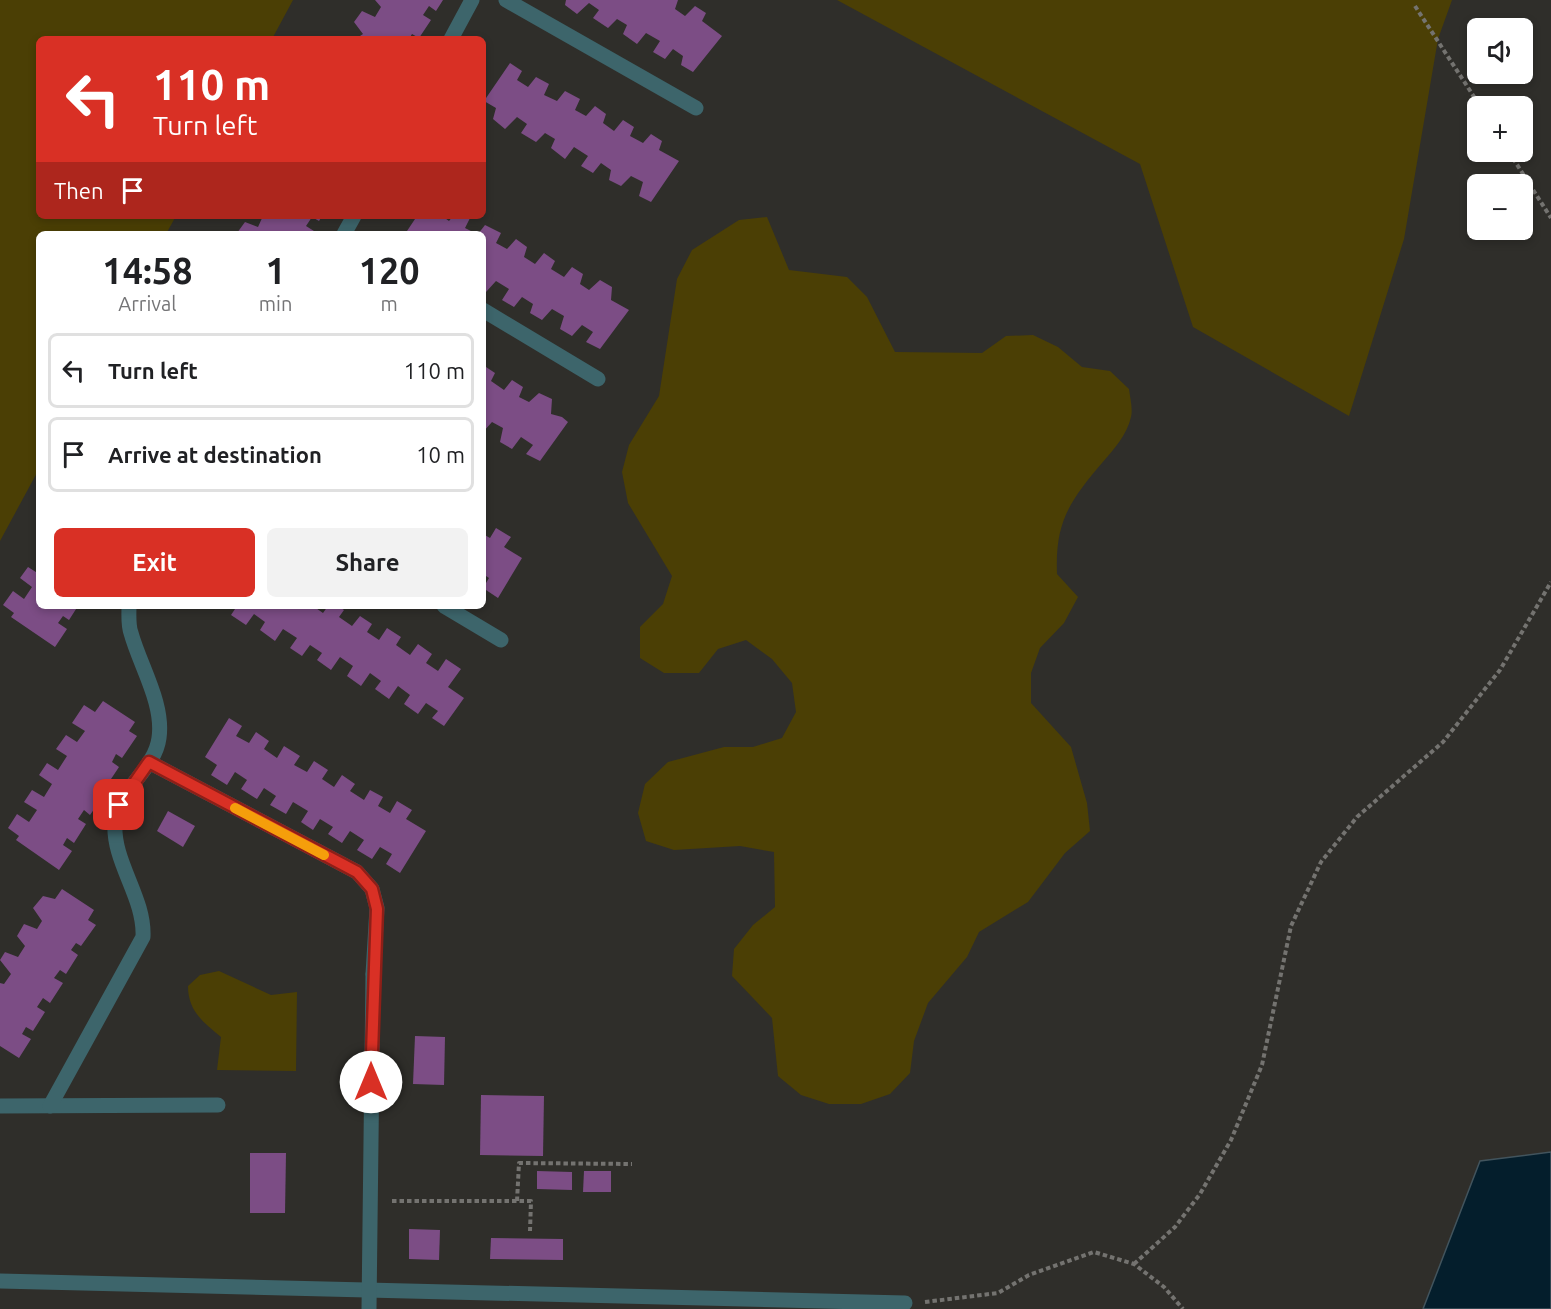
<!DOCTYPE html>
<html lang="en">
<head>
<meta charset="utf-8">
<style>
	:root { --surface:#fff; --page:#f2f2f2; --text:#202124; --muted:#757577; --line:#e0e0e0; --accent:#d93025 }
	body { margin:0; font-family:Ubuntu,sans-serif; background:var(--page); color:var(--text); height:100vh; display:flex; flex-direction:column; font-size:22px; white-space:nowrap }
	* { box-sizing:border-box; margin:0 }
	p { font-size:20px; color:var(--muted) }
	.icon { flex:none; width:33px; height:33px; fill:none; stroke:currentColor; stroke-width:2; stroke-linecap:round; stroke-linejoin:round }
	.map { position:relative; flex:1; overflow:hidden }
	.sheet { position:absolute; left:36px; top:231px; width:450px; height:378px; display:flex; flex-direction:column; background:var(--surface); border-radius:9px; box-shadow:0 3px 9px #0003 }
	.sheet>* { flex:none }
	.hud { position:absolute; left:36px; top:36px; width:450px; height:183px; border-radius:9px; box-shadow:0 3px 9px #0003; background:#d93025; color:#fff; overflow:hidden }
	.buttons { position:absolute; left:1467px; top:18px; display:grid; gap:12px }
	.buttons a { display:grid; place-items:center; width:66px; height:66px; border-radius:9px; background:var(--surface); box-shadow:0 3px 9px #0003; font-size:30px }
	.pin { position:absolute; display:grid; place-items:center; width:51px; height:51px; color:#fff; margin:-26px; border-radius:12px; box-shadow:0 3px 9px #0006 }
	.me { position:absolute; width:66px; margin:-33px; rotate:0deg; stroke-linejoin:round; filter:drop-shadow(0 0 4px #0008) }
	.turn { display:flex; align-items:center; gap:21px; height:126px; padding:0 18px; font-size:27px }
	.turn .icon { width:78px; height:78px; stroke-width:2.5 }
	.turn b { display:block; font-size:42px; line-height:51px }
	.then { display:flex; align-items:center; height:57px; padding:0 18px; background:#0003; gap:12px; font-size:22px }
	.eta { display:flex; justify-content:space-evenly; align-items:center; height:102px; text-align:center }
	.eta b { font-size:36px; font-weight:700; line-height:42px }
	.button { display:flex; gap:12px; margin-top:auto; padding:12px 18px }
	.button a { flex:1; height:69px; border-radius:9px; background:var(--accent); color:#fff; font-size:24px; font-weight:700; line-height:69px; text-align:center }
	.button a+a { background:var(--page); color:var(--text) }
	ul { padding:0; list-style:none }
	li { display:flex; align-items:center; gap:18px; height:75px; margin:0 12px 9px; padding:0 6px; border:3px solid var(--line); border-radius:9px }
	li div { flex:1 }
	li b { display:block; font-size:22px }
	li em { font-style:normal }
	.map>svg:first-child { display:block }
	.green { fill:#4b3f05 }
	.water { fill:#041e2c; stroke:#42545d; stroke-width:1.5 }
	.building { fill:#7c4d85 }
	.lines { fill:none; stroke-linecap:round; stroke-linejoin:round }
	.path { stroke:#747370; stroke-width:4; stroke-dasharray:4.5 3; stroke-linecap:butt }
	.lane { stroke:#3d656b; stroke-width:15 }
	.street { stroke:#3d656b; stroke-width:15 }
	.route-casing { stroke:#8d1f18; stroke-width:15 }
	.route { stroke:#d93025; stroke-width:10 }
	.slow { stroke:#f59e0b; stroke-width:10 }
</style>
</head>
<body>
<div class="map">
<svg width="1551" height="1309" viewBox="0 0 1551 1309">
	<rect width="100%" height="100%" fill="#2f2e2a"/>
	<g class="green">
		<path d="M0,0H293L272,39H39V216H176L166,234H39V469L0,541Z"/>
		<path d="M837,0H1452L1438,39L1404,239L1349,416L1193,327L1140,164Z"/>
		<path d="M767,217L789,270L847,277L867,297L895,352L982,353L1006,336L1033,335L1058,347L1082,367L1110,371L1129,389C1130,397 1133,409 1131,417C1127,435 1114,449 1102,463C1069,502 1055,522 1057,574L1078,597L1064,623L1040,648L1031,673V703L1071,747L1087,803L1090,831L1065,853L1028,902L979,932L967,957L928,1003L914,1041L910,1073L890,1094L861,1104H829L801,1095L778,1076L772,1018L732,976L734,949L753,925L775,907L774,852L740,846L674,850L646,841L638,813L645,784L668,762L724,747H753L782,738L796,712L792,683L772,659L746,640L718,649L699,673H664L640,658V627L663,604L672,576L628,503L622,472L629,445L659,396L677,279L692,250L739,220Z"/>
		<path d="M219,971L271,995L297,992L296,1071L217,1070L221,1037C203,1022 188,1011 188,986L200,975Z"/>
	</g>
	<path class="water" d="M1551,1152V1309H1423L1480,1161Z"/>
	<g class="building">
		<path d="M375,0H443L436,11L429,6L423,15L431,20L419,38L412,34L409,39H365L360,36L363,34L354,22L362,11L375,17L381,7Z"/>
		<path d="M566,0H678L675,9L685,16L695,6L706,13L702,21L722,36L693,72L681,65L683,56L673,49L665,59L653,52L660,41L646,33L637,44L623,34L627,25L617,19L608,28L593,18L599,10L589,3L577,14L565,5Z"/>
		<path d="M510,63L522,71L517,80L528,87L536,77L549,84L544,95L557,101L565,91L580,99L575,110L586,116L595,106L606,114L603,123L614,131L623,120L634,127L630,136L643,143L651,134L662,141L659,150L679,161L651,202L639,196L643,182L631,176L621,186L609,180L611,170L601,163L593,173L581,166L588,156L574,147L565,159L551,148L555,139L545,133L536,142L521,133L527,124L517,117L505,129L493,119L496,108L484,101Z"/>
		<path d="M263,216H322L319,221L312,217L306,226L314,231L312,234L237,233L245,222L258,227Z"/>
		<path d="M417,216H442L449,221L453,216H467L470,218L465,228L477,234H405Z"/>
		<path d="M485,225L501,233L496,243L507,249L516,239L527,247L524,257L535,264L544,253L555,261L551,269L564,277L572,267L583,274L580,284L589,290L600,280L612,287L611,300L629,310L600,349L586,342L593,332L582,325L572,336L560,329L564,316L552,309L542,320L530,313L533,304L522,297L514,307L502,300L509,289L496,281L486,292L483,290V234H478Z"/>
		<path d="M483,365L495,373L491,381L504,390L512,380L523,387L519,397L529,402L539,393L552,399L551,414L562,417L568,422L540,461L526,454L533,445L521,437L512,449L500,442L503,428L492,422L483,432Z"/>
		<path d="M496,528L511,537L504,547L522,558L498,598L483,588L489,578L483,574V534L490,538Z"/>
		<path d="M28,567L39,574V606H78L69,620L63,616L58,623L67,629L55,647L11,617L14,613L3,605L13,591L24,599L32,587L20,578Z"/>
		<path d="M237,606H313L323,613L328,606H338L344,610L339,617L352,626L360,616L372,624L367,632L379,640L387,628L401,637L396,645L410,655L418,644L432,654L426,663L438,671L446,659L461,669L448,687L464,698L444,726L432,718L438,711L426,703L418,714L404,704L410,695L398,686L389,699L375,689L381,681L370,673L361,686L347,676L353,666L340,657L331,670L317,660L322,653L310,645L302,656L290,648L297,638L283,629L275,641L260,630L265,622L254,614L246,625L231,615Z"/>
		<path d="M103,701L135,722L129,731L137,736L122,758L116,754L112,762L119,767L107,785L100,782L95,789L104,795L90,815L84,810L78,819L86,824L74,843L67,838L63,845L72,851L59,870L16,840L19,836L8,828L17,814L29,822L37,810L24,802L32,790L44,797L52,784L39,775L47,763L58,770L67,756L56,749L66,735L77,742L85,731L72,723L84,705L95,712Z"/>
		<path d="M229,718L242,726L236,736L249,743L256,732L269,741L264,749L277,758L284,746L300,756L294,765L307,772L314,761L328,770L322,779L334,787L342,775L355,784L350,791L364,800L370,790L383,797L378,806L390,813L397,801L412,810L406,819L426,831L400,873L386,864L392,854L380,847L372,859L357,850L364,840L350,831L342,843L328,834L333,827L320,819L313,830L301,822L308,811L293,802L286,814L270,805L276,796L264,788L257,799L241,789L247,780L235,772L227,785L211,775L217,765L205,757Z"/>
		<path d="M168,811L195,826L183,847L157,831Z"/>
		<path d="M62,889L94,910L88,920L96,925L81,946L76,943L71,950L78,955L66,974L60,970L54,978L63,983L50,1003L43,998L37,1007L45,1012L33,1031L26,1027L22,1034L31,1039L19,1058L0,1046V983L4,984L11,974L0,960L5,952L18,957L25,946L17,936L24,924L37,929L42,921L33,908L43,896L55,899Z"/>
		<path d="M415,1036L445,1037L444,1085L413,1084Z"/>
		<path d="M481,1095L544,1096L543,1156L480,1155Z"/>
		<path d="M250,1153H286L285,1213H250Z"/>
		<path d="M537,1171L572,1172V1190L537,1189Z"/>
		<path d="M584,1171H611V1192H583Z"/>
		<path d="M409,1229L440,1230L439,1260L409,1259Z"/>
		<path d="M491,1238L563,1239V1260L490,1259Z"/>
	</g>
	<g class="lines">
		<g class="path">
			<path d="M1415,6L1480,106"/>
			<path d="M1509,152L1551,218"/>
			<path d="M392,1201H531L530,1231"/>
			<path d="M517,1201L519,1163L632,1164"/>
			<path d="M1134,1264L1175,1227L1200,1194L1231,1140L1262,1065L1291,926L1321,862L1357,817L1443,742L1500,670L1551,582"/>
			<path d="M925,1302L998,1293L1029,1275L1094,1252L1134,1264L1164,1287L1183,1309"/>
		</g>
		<g class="lane">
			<path d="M506,0L696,108"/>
			<path d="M451,39L472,0"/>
			<path d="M344,234L354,216"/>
			<path d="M483,310L598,379"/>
			<path d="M444,606L501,640"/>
			<path d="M149,762L357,872L372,889L377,908L373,974"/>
			<path d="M0,1106L218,1105"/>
			<path d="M50,1106L143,937C145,897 112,862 115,822C117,790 155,770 159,738C164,703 140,666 131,633C128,625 129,615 129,606"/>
		</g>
		<g class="street">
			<path d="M0,1281L905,1303"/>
			<path d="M369,1309L373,974"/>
		</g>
	</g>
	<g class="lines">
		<g class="route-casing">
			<path id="route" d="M119,805L149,762L357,872L372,889L377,909L371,1082"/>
		</g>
		<use href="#route" class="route"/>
		<path class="slow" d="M235,808L324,855"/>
	</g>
</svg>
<div class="buttons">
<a><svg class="icon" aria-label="sound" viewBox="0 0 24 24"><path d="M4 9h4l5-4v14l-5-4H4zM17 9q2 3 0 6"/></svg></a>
<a>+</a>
<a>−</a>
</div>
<div class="pin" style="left:119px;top:805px;background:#d93025"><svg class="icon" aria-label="arrive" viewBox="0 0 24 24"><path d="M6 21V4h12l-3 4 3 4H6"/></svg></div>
<svg class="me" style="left:371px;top:1082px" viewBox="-20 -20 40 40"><circle r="19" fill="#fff"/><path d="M0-13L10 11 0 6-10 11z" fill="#d93025"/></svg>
<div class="hud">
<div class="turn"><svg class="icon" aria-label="left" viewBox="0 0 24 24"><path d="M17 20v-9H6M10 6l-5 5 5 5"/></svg><div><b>110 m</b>Turn left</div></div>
<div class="then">Then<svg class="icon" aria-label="arrive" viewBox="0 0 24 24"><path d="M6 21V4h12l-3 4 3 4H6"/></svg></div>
</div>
<section class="sheet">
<div class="eta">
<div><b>14:58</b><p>Arrival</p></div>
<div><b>1</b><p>min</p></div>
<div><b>120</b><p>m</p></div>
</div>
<ul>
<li><svg class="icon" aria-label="left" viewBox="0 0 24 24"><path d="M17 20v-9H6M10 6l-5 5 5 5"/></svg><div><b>Turn left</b></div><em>110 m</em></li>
<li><svg class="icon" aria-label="arrive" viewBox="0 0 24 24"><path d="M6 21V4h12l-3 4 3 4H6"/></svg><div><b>Arrive at destination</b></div><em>10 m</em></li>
</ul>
<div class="button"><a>Exit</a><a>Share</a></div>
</section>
</div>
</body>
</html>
